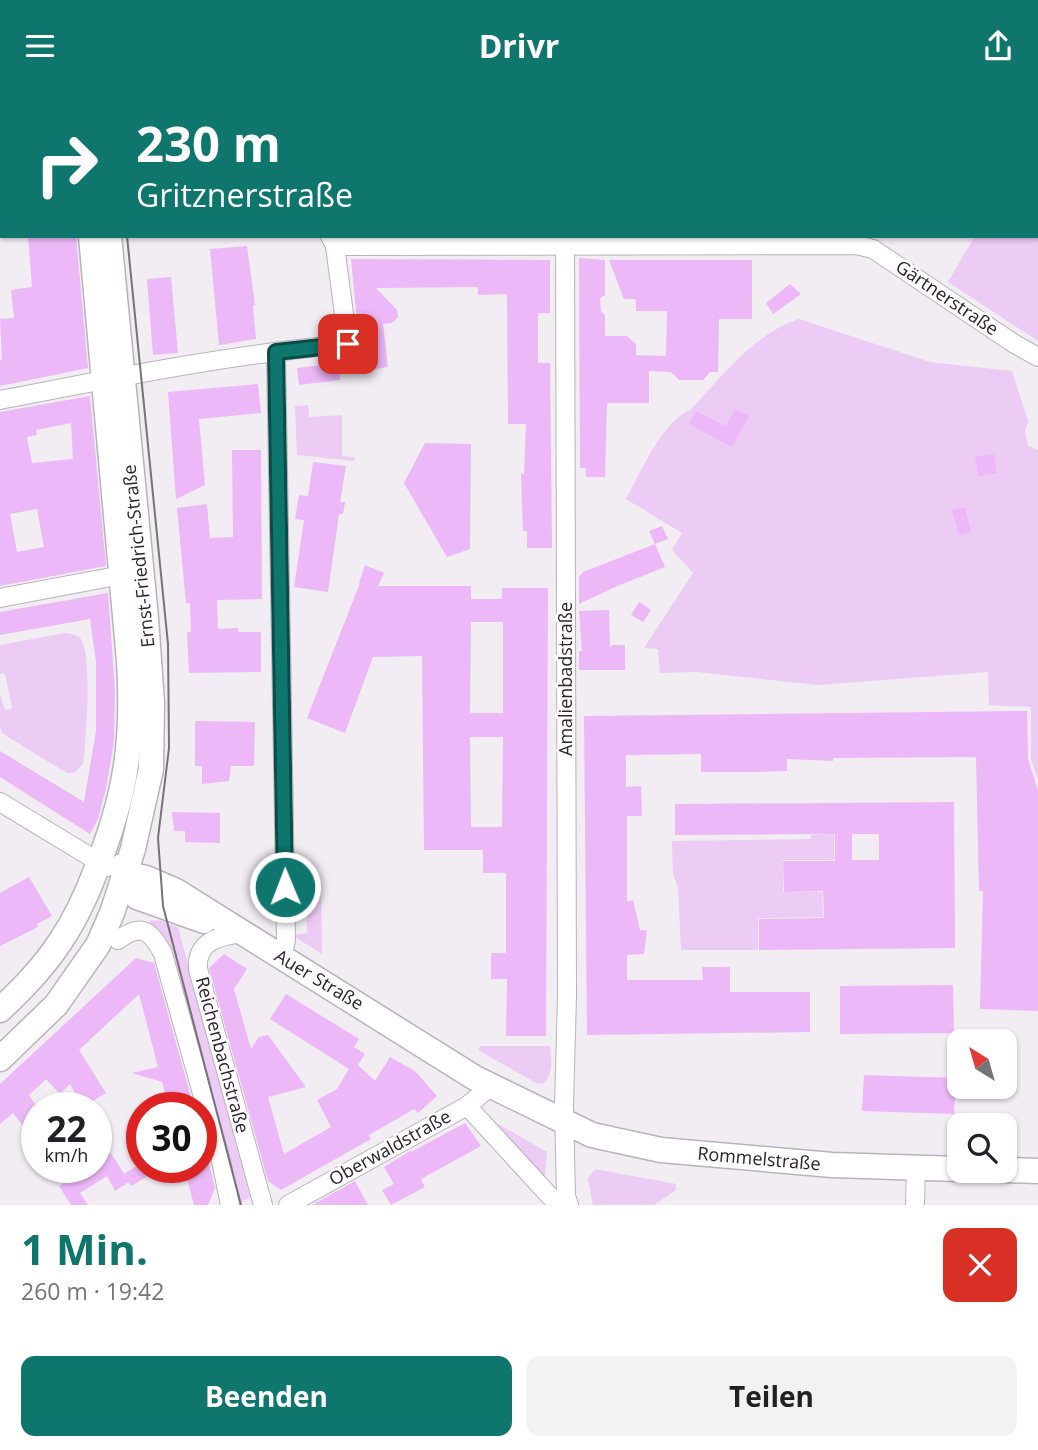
<!DOCTYPE html>
<html lang="de">
<head>
<meta charset="utf-8">
<style>
	:root { --surface:#fff; --page:#f2f2f2; --text:#202124; --muted:#757577; --accent:#0f766e }
	body { margin:0; font-family:"Open Sans",sans-serif; background:var(--page); color:var(--text); height:100vh; display:flex; flex-direction:column; font-size:26px; white-space:nowrap }
	* { box-sizing:border-box; margin:0 }
	p { font-size:23px; color:var(--muted) }
	.icon { flex:none; width:38px; height:38px; fill:none; stroke:currentColor; stroke-width:2; stroke-linecap:round; stroke-linejoin:round }
	.map { position:relative; height:1114px; overflow:hidden }
	.panel { display:flex; flex-direction:column; background:var(--surface); flex:1 }
	.panel>* { flex:none }
	.hud { position:absolute; left:0px; top:0px; width:1040px; height:147px; box-shadow:0 2px 5px #0004; background:#0f766e; color:#fff; overflow:hidden }
	.needle { width:46px; rotate:323deg }
	.fabs { position:absolute; left:947px; top:938px; display:grid; gap:14px }
	.fabs a { display:grid; place-items:center; width:70px; height:70px; border-radius:14px; background:var(--surface); box-shadow:0 2px 5px #0004; font-size:35px }
	.speed { position:absolute; left:21px; top:1001px; display:flex; gap:14px; font-size:35px; font-weight:700; text-align:center }
	.speed>* { display:grid; place-content:center; width:91px; height:91px; border-radius:50%; background:var(--surface); box-shadow:0 2px 5px #0004; line-height:1 }
	.speed small { font-size:18px; font-weight:400 }
	.speed .limit { border:10px solid #d22; background:#fff; color:#111 }
	.pin { position:absolute; display:grid; place-items:center; width:60px; height:60px; color:#fff; margin:-30px; border-radius:14px; box-shadow:0 4px 10px #0006 }
	.me { position:absolute; width:77px; margin:-38px; rotate:359deg; stroke-linejoin:round; filter:drop-shadow(0 0 5px #0008) }
	.turn { display:flex; align-items:center; gap:24px; height:147px; padding:0 21px; font-size:32px }
	.turn .icon { width:91px; height:91px; stroke-width:2.5 }
	.turn b { display:block; font-size:49px; line-height:60px }
	.round { display:grid; place-items:center; flex:none; width:74px; height:74px; border-radius:14px; background:var(--page) }
	.headline { display:flex; align-items:center; justify-content:space-between; height:119px; padding:0 21px }
	h1 { font-size:42px; font-weight:700; line-height:52px; color:var(--accent) }
	.cta { display:flex; gap:14px; margin-top:auto; padding:14px 21px }
	.cta a { flex:1; height:80px; border-radius:14px; background:var(--accent); color:#fff; font-size:28px; font-weight:700; line-height:80px; text-align:center }
	.cta a+a { background:var(--page); color:var(--text) }
	header { display:flex; justify-content:space-between; align-items:center; height:91px; padding:0 21px; background:var(--accent); color:#fff; font-size:32px; font-weight:700 }
	.map>svg:first-child { display:block }
	.green { fill:#eccbf4 }
	.building { fill:#ecb8f8; fill-rule:evenodd }
	.lines { fill:none; stroke-linecap:round; stroke-linejoin:round }
	.minor-casing { stroke:#b8b3ba; stroke-width:20 }
	.secondary-casing { stroke:#b8b3ba; stroke-width:27 }
	.minor { stroke:#fff; stroke-width:18 }
	.secondary { stroke:#fff; stroke-width:24 }
	.tram { stroke:#767376; stroke-width:2 }
	.route-casing { stroke:#0a4d48; stroke-width:18 }
	.route { stroke:#0f766e; stroke-width:12 }
	.labels { text-anchor:middle; stroke-width:5; stroke-linejoin:round; paint-order:stroke }
	.street-label { font-size:18px; fill:#282628; stroke:#fefafe }
</style>
</head>
<body>
<header><svg class="icon" aria-label="menu" viewBox="0 0 24 24"><path d="M4 6h16M4 12h16M4 18h16"/></svg>Drivr<svg class="icon" aria-label="share" viewBox="0 0 24 24"><path d="M12 15V3M7 8l5-5 5 5M5 13v7h14v-7"/></svg></header>
<div class="map">
<svg width="1038" height="1114" viewBox="0 0 1038 1114">
	<rect width="100%" height="100%" fill="#f2ecf3"/>
	<g class="green">
		<path d="M1038,105V250L948,191L975,145H1038Z"/>
		<path d="M799,228L930,271L1012,280L1028,330L1025,340L1028,355L1038,359V689L1031,668V616L989,614L988,581L818,594L697,581L660,582L658,558L644,557L693,482L672,459L682,442L626,408C641,381 661,332 690,319C723,285 753,243 799,228Z"/>
		<path d="M308,314L309,326L342,324V365L355,366L354,370L297,364L295,315Z"/>
		<path d="M65,542C71,543 76,543 80,547C93,562 86,651 83,673L74,682H67L3,643L0,637V604L5,619L12,617L5,582L0,583V554Z"/>
		<path d="M834,743V769H783V801H822L823,826L758,827V859H681L678,796L673,784L672,750L810,748L811,744Z"/>
		<path d="M306,802H321L322,863L292,844L307,842Z"/>
		<path d="M151,829L162,830L178,836L250,1106L238,1113L149,834Z"/>
		<path d="M480,955H550C551,968 554,981 544,992L538,993L478,959Z"/>
		<path d="M491,1029L547,1061L545,1085L542,1088Z"/>
		<path d="M595,1078L676,1093V1099L654,1114H593L588,1088Z"/>
	</g>
	<g class="building">
		<path d="M28,145H76L88,277L0,295V269L2,268L0,228L14,227L11,199L32,196Z"/>
		<path d="M247,155L255,214L253,215L256,248L219,254L210,158Z"/>
		<path d="M579,167L605,169V204L600,207L601,221L605,224V245H627L636,253V264L666,265L667,220H636V208H624L609,169H752V228H719L718,281H710L703,289H679L671,281L649,280V312H607L605,386H586V377H580Z"/>
		<path d="M351,168L550,169V222H538V272H550L552,457H527V440H523L521,383H524L526,333H508L507,203L478,204V196L376,197L397,219L398,226L392,232L383,233L388,276L362,280Z"/>
		<path d="M171,186L178,262L153,264L147,188Z"/>
		<path d="M790,193L801,203L773,223L766,212Z"/>
		<path d="M339,272L340,289L299,294L297,277Z"/>
		<path d="M258,293L261,322L199,328L205,394L176,408L168,301Z"/>
		<path d="M90,305L106,475L0,495V321ZM71,332L73,368L32,372L27,346L37,344L36,339ZM37,418L44,456L17,461L10,423Z"/>
		<path d="M735,318L749,325L732,356L689,333L696,320L726,335Z"/>
		<path d="M425,352L471,353L470,458L447,466L404,392Z"/>
		<path d="M232,359H261L262,508L217,509L218,538L238,537V541H261V581L189,582L187,541H191L190,512H186L177,417L207,413L210,447L233,446Z"/>
		<path d="M994,363L997,382L978,385L975,366Z"/>
		<path d="M313,371L346,375L340,411H345L343,423H339L328,501L294,496L304,429L295,428L299,404L308,405Z"/>
		<path d="M965,416L971,441L959,444L952,419Z"/>
		<path d="M662,435L668,448L655,453L665,476L615,496L579,513V486L583,481L655,453L649,440Z"/>
		<path d="M365,474L384,482L378,495H471V508H502V497H548L546,945H506L507,888H491V862H506V782H483V759H424L422,565L373,566L345,642L307,627L360,492H359ZM471,531H503V622H470ZM470,646H503L502,736H471Z"/>
		<path d="M108,502L115,599L114,651L106,698L98,728L90,743L0,686V660L84,711L96,640V571L90,528L0,544V521Z"/>
		<path d="M639,511L651,519L643,531L631,524Z"/>
		<path d="M609,519L610,557L612,554H625V579H579V560H582L579,520Z"/>
		<path d="M1027,620L1028,668L1038,699V920L980,918L983,800H979L976,666L833,667V670L787,668V680L758,681H701V663L626,664V696L641,695L642,725H627V811L633,809L640,839H647L644,863L627,864V889H703L702,876H730V901H810V941L587,944L584,625Z"/>
		<path d="M195,630L255,631L254,675H231L229,690L202,693V675H195Z"/>
		<path d="M954,711L955,857L759,859V828L824,827L823,800L784,801L783,770H835V743L675,744V713ZM852,743H879V769H852Z"/>
		<path d="M172,721L220,722V752L185,751V740H174Z"/>
		<path d="M29,786L52,825L37,833L38,836L0,855V802Z"/>
		<path d="M224,863L247,878L234,898L251,958L259,946L268,944L306,996L268,1006L284,1063L331,1036L317,1009L337,998L349,978L270,928L286,903L359,948L354,956L365,963L358,974L375,990L390,966L415,980L437,1005L418,1022L414,1018L369,1044L371,1048L281,1099L268,1090L209,877Z"/>
		<path d="M136,867L154,872L194,1017H169L162,991L132,982L158,976L139,903L79,959L106,1002L83,1016L70,993L60,1003L46,988L29,1004L37,1016V1034L27,1040L13,1022L0,1033V993Z"/>
		<path d="M953,894L954,942L840,943V895Z"/>
		<path d="M864,984L956,987L954,1023L862,1020Z"/>
		<path d="M465,1032L481,1055L421,1088L425,1096L391,1114L382,1099L394,1093L384,1076L410,1060L411,1061Z"/>
		<path d="M201,1042L215,1097L208,1114H194L184,1076H201Z"/>
		<path d="M111,1062L129,1091L115,1100L107,1085L80,1102L88,1114H71L59,1095L76,1084L71,1076H96V1071Z"/>
		<path d="M135,1076H163L131,1095L124,1083Z"/>
		<path d="M355,1090L368,1114H312Z"/>
	</g>
	<g class="lines">
		<g class="minor-casing">
			<g id="minor">
				<path d="M309,0L310,2"/>
				<path d="M731,0L732,2"/>
				<path d="M979,0L982,2"/>
				<path d="M1032,0V2"/>
				<path d="M565,2V0"/>
				<path d="M881,2L882,0"/>
				<path d="M0,53H2"/>
				<path d="M565,145L567,905L564,1015L566,1105L569,1114"/>
				<path d="M335,155L856,154L873,158L1013,252L1038,266"/>
				<path d="M276,261L286,849L282,866"/>
				<path d="M0,309C115,287 231,263 348,253L335,155L330,145"/>
				<path d="M0,507L122,484"/>
				<path d="M0,711L107,776"/>
				<path d="M242,842C219,845 196,850 198,878L263,1114"/>
				<path d="M118,849C142,831 151,840 163,863L221,1070L230,1114"/>
				<path d="M467,1015L558,1114"/>
				<path d="M288,1114L467,1015L490,996"/>
				<path d="M915,1114L916,1077"/>
			</g>
		</g>
		<g class="secondary-casing">
			<g id="secondary">
				<path d="M44,2L51,0"/>
				<path d="M101,2L102,0"/>
				<path d="M0,15H2"/>
				<path d="M122,775L127,794L137,806L204,830"/>
				<path d="M123,782L146,787L176,800L475,987L592,1044L661,1059L832,1074L959,1078"/>
				<path d="M0,919C22,898 43,877 60,851C75,829 87,803 96,779C126,704 134,651 129,570L91,145"/>
				<path d="M0,968L56,914L98,854L112,822L133,758L151,678L152,612L146,527L109,145"/>
				<path d="M1004,1079L1038,1080"/>
			</g>
		</g>
		<use href="#minor" class="minor"/>
		<use href="#secondary" class="secondary"/>
		<g class="tram">
			<path d="M94,0L96,2"/>
			<path d="M112,0L114,2"/>
			<path d="M133,2L134,0"/>
			<path d="M127,145L168,553L169,657L158,747L163,815L241,1114"/>
		</g>
	</g>
	<g class="lines">
		<g class="route-casing">
			<path id="route" d="M285,796L276,261L348,253"/>
		</g>
		<use href="#route" class="route"/>
	</g>
	<g class="labels">
		<g class="street-label">
			<text transform="translate(947 207) rotate(34)" y="6">Gärtnerstraße</text>
			<text transform="translate(139 465) rotate(-96)" y="6">Ernst-Friedrich-Straße</text>
			<text transform="translate(566 588) rotate(-90)" y="6">Amalienbadstraße</text>
			<text transform="translate(319 889) rotate(31)" y="6">Auer Straße</text>
			<text transform="translate(222 964) rotate(75)" y="6">Reichenbachstraße</text>
			<text transform="translate(390 1057) rotate(-29)" y="6">Oberwaldstraße</text>
			<text transform="translate(759 1068) rotate(5)" y="6">Rommelstraße</text>
		</g>
	</g>
</svg>
<div class="fabs">
<a><svg class="needle" viewBox="-14 -14 28 28"><path d="M0-13l5 13h-10z" fill="#e53935"/><path d="M0 13l5-13h-10z" fill="#757577"/></svg></a>
<a><svg class="icon" aria-label="search" viewBox="0 0 24 24"><circle cx="10" cy="10" r="6"/><path d="M15 15l6 6"/></svg></a>
</div>
<div class="speed"><div>22<small>km/h</small></div><div class="limit">30</div></div>
<div class="pin" style="left:348px;top:253px;background:#d93025"><svg class="icon" aria-label="arrive" viewBox="0 0 24 24"><path d="M6 21V4h12l-3 4 3 4H6"/></svg></div>
<svg class="me" style="left:285px;top:796px" viewBox="-20 -20 40 40"><circle r="17" fill="#0f766e" stroke="#fff" stroke-width="3"/><path d="M0-11L8 9 0 5-8 9z" fill="#fff"/></svg>
<div class="hud">
<div class="turn"><svg class="icon" aria-label="right" viewBox="0 0 24 24"><path d="M7 20v-9h11M14 6l5 5-5 5"/></svg><div><b>230 m</b>Gritznerstraße</div></div>
</div>
</div>
<section class="panel">
<div class="headline"><div><h1>1 Min.</h1><p>260 m · 19:42</p></div><a class="round" style="background:#d93025;color:#fff"><svg class="icon" aria-label="close" viewBox="0 0 24 24"><path d="M6 6l12 12M18 6L6 18"/></svg></a></div>
<div class="cta"><a>Beenden</a><a>Teilen</a></div>
</section>
</body>
</html>
